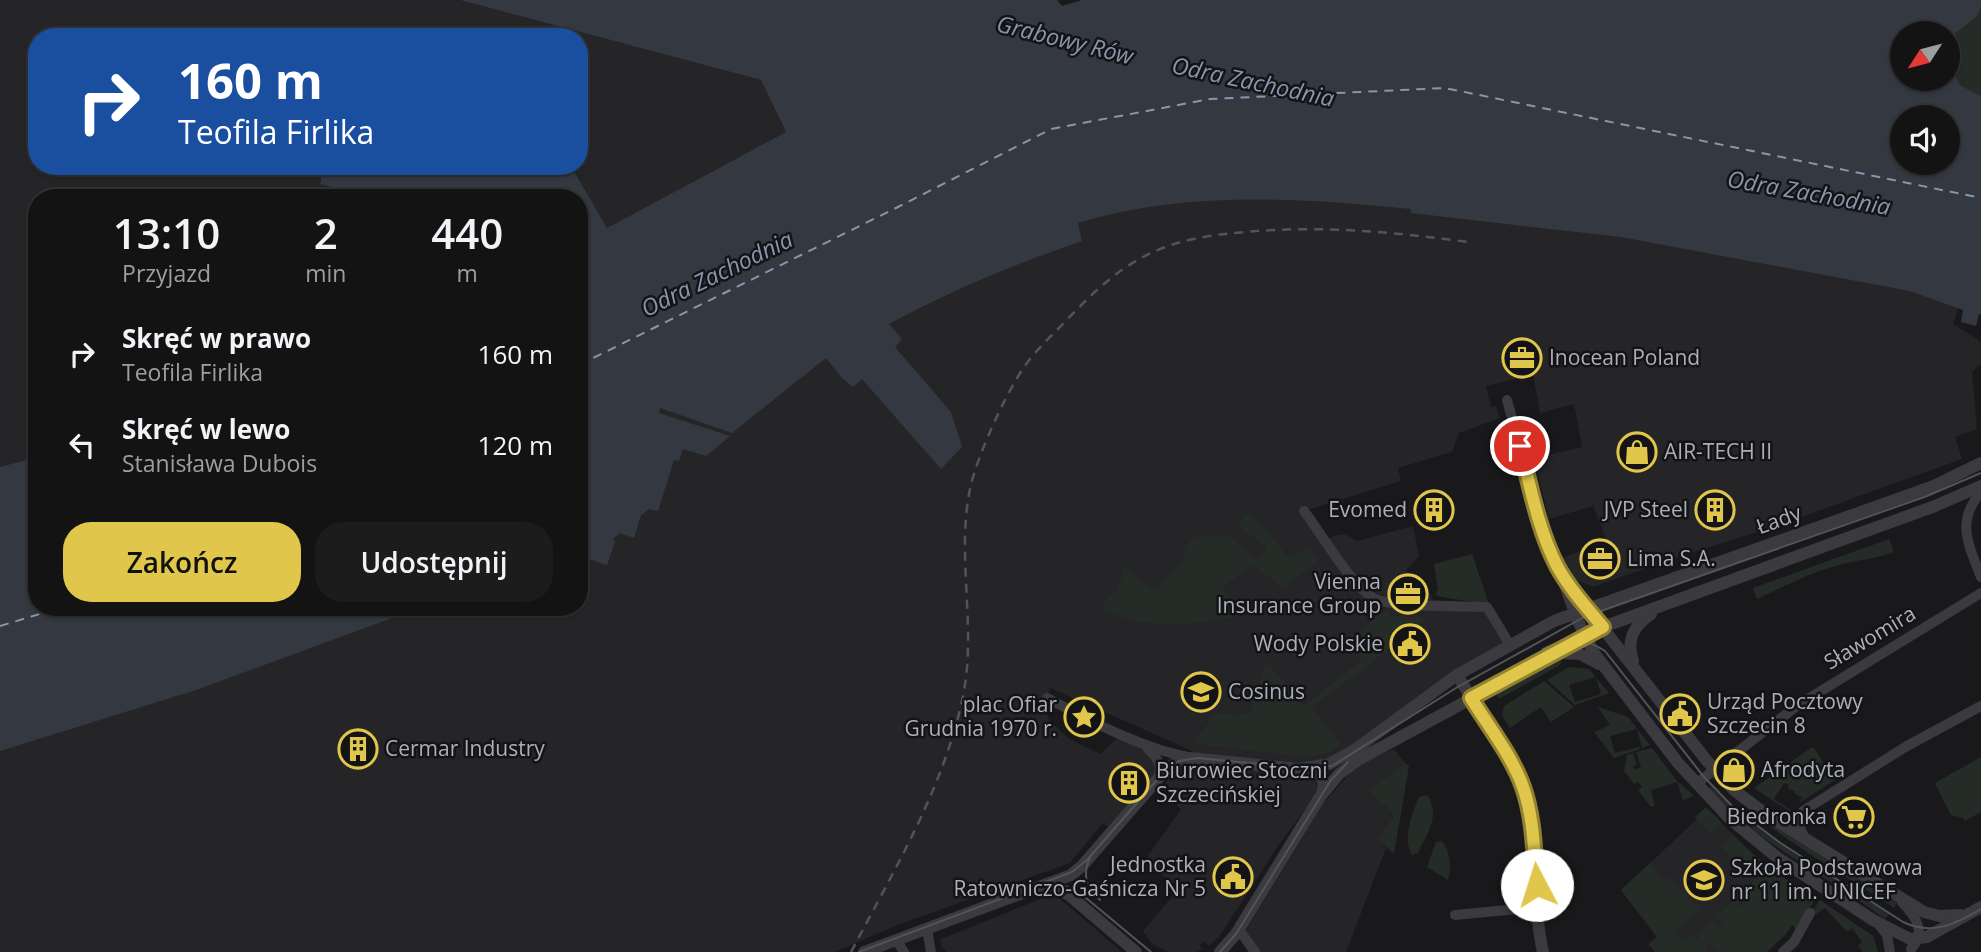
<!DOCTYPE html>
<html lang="pl">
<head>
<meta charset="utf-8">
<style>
	:root { --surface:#131314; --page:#1c1c1d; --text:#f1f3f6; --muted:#9d9ea0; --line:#323234; --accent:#e0c74b }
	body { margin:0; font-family:"Open Sans",sans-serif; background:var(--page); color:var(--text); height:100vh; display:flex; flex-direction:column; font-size:26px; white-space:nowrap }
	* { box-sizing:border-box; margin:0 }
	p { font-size:23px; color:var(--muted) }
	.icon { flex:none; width:38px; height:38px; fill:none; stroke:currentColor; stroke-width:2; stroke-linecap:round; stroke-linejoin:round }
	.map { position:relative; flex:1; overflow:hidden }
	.panel { position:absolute; left:28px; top:189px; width:560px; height:427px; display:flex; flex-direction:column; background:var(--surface); border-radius:28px; box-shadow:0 2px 5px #0004,0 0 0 2px var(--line) }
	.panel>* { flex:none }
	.banner { position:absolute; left:28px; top:28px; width:560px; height:147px; border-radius:28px; box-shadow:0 2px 5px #0004,0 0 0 2px var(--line); background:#1a4fa0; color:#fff; overflow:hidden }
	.needle { width:46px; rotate:234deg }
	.controls { position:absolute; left:1890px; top:21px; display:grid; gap:14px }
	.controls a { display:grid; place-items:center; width:70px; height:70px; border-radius:50%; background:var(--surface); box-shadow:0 2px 5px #0004,0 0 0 2px var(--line); font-size:35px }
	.pin { position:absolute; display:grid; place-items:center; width:60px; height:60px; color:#fff; margin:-30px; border:4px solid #fff; border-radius:50%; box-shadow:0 2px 7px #0007 }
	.me { position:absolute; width:77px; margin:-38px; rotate:355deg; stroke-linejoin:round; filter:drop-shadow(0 0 5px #0008) }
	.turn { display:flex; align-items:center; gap:24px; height:147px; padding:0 35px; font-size:32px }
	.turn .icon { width:91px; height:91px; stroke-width:2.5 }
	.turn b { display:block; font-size:49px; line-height:60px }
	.eta { display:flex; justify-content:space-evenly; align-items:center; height:119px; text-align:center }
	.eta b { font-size:42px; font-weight:600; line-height:49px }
	.button { display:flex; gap:14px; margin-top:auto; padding:14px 35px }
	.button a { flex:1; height:80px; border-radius:28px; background:var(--accent); color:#111; font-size:28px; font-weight:600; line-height:80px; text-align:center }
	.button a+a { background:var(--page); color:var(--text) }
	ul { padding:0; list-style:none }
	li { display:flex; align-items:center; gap:21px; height:91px; padding:0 35px }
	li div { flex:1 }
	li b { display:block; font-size:26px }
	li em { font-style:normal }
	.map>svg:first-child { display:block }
	.built { fill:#252527 }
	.green { fill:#252c27; fill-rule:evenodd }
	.water { fill:#343941; fill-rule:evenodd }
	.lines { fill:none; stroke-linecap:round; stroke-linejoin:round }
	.ferry { stroke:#8796b0; stroke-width:2; stroke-dasharray:9 7; stroke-linecap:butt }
	.minor { stroke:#3a3a3f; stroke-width:10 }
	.tertiary { stroke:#3a3a3f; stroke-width:12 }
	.tram { stroke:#53545a; stroke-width:2 }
	.rail { stroke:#53545a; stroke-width:2.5; stroke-dasharray:9 7; stroke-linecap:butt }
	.route-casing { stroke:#928131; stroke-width:18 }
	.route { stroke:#e0c74b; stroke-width:12 }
	.labels { text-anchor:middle; stroke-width:5; stroke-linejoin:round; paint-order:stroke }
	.poi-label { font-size:21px; fill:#acaeb9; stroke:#141416; text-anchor:start }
	.street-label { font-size:21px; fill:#acaeb9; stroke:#141416 }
	.water-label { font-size:23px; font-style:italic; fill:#8796b0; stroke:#141416 }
</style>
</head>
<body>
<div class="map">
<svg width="1981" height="952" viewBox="0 0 1981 952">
	<rect width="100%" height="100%" fill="#19191b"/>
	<g class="built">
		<path d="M0,0H460L761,80L786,132L607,228L571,166H579V37H37V166H324L320,184L372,198H37V457L0,467Z"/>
		<path d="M1347,179L1962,297L1953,324L1981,342V364L1972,372L1977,429L1955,437L1962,459L1779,525L1672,559L1593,587L1573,578L1561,558L1607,541L1593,506L1549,519L1534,458L1582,447L1574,404L1540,413L1533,375L1486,386L1491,407L1496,406L1500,418L1459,433L1452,452L1398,468L1401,481L1304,511L1370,600L1472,608L1487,613L1504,643L1336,759L1311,764L1199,754L1050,688L1043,708L1051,722L1068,738L1100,754L1118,737L1140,745L1156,761L1158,774L1111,828L1102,824L1070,863L900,924L835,952H0V692L323,607H579V510L659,395L1076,205Z"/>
		<path d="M1413,526L1419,556L1406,571L1431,595L1434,603L1385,601L1369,592L1328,541L1332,536L1345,534L1357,541Z"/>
		<path d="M1394,749L1405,763L1371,790L1386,802L1393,818L1379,839L1386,848L1346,952H1260L1245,932L1323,804L1357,765Z"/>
		<path d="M1187,762L1307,772L1316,781L1318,792L1278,846L1219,937L1209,946L1203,941L1200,946L1203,949L1196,952H1168L1152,944L1143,931L1180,887L1143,863L1181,809L1161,791L1175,768Z"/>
		<path d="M1708,809L1807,910L1763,952H1668L1621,890Z"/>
		<path d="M1048,896L1058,897L1122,952H947L941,945V939Z"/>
	</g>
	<g class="green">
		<path d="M1981,0V96L1960,85L1948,62V42Z"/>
		<path d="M1249,513L1268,531L1288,558L1310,548L1318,561L1283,588L1253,565L1222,587L1241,616L1181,625L1145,623L1102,611L1104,602L1118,589L1125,565L1141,582L1152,589L1159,586L1166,576L1179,566L1190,541L1203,535L1228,536L1258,560L1267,548L1237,524Z"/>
		<path d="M1889,539L1894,552C1876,559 1855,560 1835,566C1808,574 1782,587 1757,599L1753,588Z"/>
		<path d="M1472,554L1489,604L1440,597L1435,594L1438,589L1434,564Z"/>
		<path d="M1389,610L1390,616L1427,618L1367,667L1311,706L1340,743L1331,752L1310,757L1204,745L1194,742C1199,730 1210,725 1215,713L1238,716L1250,712L1264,666L1267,662L1304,706L1362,660L1348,642L1380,614Z"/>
		<path d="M1563,658L1560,665L1499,699L1497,695L1501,691Z"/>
		<path d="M1569,667L1589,669L1609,693L1575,705L1547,680ZM1596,677L1601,694L1575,702L1569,685Z"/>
		<path d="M1544,681L1574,707L1551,722L1541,707L1510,728L1502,715L1504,706Z"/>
		<path d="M1598,707L1628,717L1650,745L1642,748L1637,729L1610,736L1615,753L1639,747L1640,749L1614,758L1594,732L1610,725Z"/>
		<path d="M1652,748L1677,781L1694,796L1683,800L1677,782L1651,790L1655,806L1651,807L1638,790L1642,787L1638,782L1634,784L1624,771L1627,755L1633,753L1637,764L1633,766L1635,770L1641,767L1636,752Z"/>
		<path d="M1811,748H1814L1835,780L1799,803L1802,798L1794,793L1795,791L1788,789L1789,785L1784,783L1774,799L1794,812L1792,813L1754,788Z"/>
		<path d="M1981,757V812L1965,821L1963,818L1951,815L1935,783Z"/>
		<path d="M1405,763L1409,766L1394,854L1378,839L1393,817L1386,803L1382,805L1370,790Z"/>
		<path d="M1716,780L1743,804L1897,903L1894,908C1833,867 1768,833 1716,780Z"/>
		<path d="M1710,786C1765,842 1826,870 1889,914L1885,919C1826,875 1759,845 1710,789Z"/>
		<path d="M1427,795C1441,815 1427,834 1418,853L1412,855C1402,838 1412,815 1419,797Z"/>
		<path d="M1706,807L1721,822L1710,833L1695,817Z"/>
		<path d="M1733,835L1763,863L1751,875L1721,846Z"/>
		<path d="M1442,841C1451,853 1451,866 1448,880L1427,867L1436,842Z"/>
		<path d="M1651,862L1664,881L1669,877L1700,909L1675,932L1683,941L1693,933L1696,939L1699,938V933L1712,921L1719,928L1723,924L1716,917L1734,900L1741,907L1745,904L1738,896L1767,868L1816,897L1797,930L1792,925L1786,934L1767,952H1717L1710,942L1705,946L1709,952H1655L1648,944L1657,937L1621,890Z"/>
		<path d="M1820,900L1873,936L1878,952H1863L1858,946L1862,942L1852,928L1847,932L1825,908L1813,916L1811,914Z"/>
	</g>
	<g class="water">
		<path d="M460,0H1057L1062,6L1082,0H1981C1981,25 1959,23 1948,42V33H1902V79H1948V62L1960,85L1981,96V314H1979L1976,326L1961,322L1963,310L1910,291L1621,237L1411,213V209C1300,198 1186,190 1078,223L1082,241C1015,264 951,290 889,324L902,339L895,347L951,412L962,447L941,469L862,379L853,387L842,378L826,358L732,433L660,408L659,413L730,436L706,456L683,449L679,461L674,460L658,511L649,509L641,515L634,538L620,533L613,539L615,541L607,565L579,556V198H372L320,184L324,166H571L607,228L786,132L761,80ZM1948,117V163H1902V117Z"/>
		<path d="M37,457V607H422L196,690L0,751V467Z"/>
	</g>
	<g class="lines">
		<g class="ferry">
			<path d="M579,365L898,207L1051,129L1210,99L1445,88L1981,198"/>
			<path d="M0,626L63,607"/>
		</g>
		<g class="minor">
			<path d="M1507,400L1538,513L1574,613"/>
			<path d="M1981,492C1955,522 1969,545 1981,577"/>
			<path d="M1304,511C1321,533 1352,587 1375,599C1391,607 1464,606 1487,607L1510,645"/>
			<path d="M1566,580L1587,608"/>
			<path d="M1047,698C1093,722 1140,748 1192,758"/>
			<path d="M1147,748C1157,757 1164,766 1157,779"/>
			<path d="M1304,769C1318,771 1326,778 1321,794"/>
			<path d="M1696,784L1798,705L1981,593"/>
			<path d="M1804,837L1798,822L1803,811L1907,746L1981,706"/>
			<path d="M1902,902C1916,917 1927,932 1911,949"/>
			<path d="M1455,915L1538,907"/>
			<path d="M1879,925L1887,935L1890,952"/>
			<path d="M927,929L931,952"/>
			<path d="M1239,930L1255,952"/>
			<path d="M896,940L904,952"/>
			<path d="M1783,952L1794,942L1810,913"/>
		</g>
		<g class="tertiary">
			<path d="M1587,608L1707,761L1734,790L1767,815L1924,912L1939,916L1961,915"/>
			<path d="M1574,613L1594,653L1678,763L1729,818L1778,858L1873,920L1910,939L1927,937L1981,907"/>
			<path d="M1557,653L1580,654L1599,664"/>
			<path d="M1633,661C1626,640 1633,626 1651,614"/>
			<path d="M1457,675C1477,708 1515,757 1525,791C1540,844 1531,900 1543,952"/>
			<path d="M1047,886L1057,888L1069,895L1136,952"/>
			<path d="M864,952L1071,875L1082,866L1163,773L1176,762L1191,758L1300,769L1329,764L1353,751L1457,675L1554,621L1934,486L1981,463"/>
			<path d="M1220,952L1236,934L1320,797L1339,774L1358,760L1603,627L1935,506L1981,486"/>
		</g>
		<g class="tram">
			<path d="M1543,649C1565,638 1584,637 1605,651L1704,777L1734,808L1779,842L1903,922C1933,936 1955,924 1981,909"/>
			<path d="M1090,857C1082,875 1086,888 1100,900"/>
			<path d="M1046,887L1064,886L1080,893L1151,952"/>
			<path d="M859,952L1072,872L1087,860L1163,773L1179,761L1198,758L1310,769L1332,766L1456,688L1584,617L1927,496L1981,473"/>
			<path d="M1220,952L1236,934L1331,780L1348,762"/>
		</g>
		<path class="rail" d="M851,952C894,870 944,788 963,696C977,628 956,556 970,489C977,456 1005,395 1024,367C1034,353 1046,341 1058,329C1084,302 1109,275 1143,257C1175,240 1209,235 1245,232C1321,225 1393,232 1468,242"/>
	</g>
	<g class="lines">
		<g class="route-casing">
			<path id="route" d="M1520,446C1530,485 1538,529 1557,566C1569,588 1587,608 1603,627L1471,698C1489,727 1512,756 1523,787C1534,818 1534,853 1537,885"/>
		</g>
		<use href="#route" class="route"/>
	</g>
	<defs>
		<g id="office-ring" transform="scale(2.0125)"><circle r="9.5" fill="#141416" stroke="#e0c74b" stroke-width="1.5"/><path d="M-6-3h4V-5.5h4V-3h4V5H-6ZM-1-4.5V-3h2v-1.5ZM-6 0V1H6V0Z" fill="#e0c74b"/></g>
		<g id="shop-ring" transform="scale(2.0125)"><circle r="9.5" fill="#141416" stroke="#e0c74b" stroke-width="1.5"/><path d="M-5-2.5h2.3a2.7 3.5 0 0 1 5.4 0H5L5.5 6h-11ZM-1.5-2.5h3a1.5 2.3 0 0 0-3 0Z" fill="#e0c74b"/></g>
		<g id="building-ring" transform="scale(2.0125)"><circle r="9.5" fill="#141416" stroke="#e0c74b" stroke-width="1.5"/><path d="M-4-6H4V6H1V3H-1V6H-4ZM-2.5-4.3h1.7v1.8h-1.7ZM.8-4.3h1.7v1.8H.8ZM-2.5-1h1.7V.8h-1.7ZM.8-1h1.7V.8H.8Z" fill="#e0c74b"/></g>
		<g id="civic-ring" transform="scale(2.0125)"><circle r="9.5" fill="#141416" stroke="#e0c74b" stroke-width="1.5"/><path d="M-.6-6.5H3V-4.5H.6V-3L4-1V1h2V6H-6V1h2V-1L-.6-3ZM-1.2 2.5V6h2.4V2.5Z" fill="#e0c74b"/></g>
		<g id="school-ring" transform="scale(2.0125)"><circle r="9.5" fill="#141416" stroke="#e0c74b" stroke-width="1.5"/><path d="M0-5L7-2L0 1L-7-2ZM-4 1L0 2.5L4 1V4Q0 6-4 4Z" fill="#e0c74b"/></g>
		<g id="sight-ring" transform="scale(2.0125)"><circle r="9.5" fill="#141416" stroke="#e0c74b" stroke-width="1.5"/><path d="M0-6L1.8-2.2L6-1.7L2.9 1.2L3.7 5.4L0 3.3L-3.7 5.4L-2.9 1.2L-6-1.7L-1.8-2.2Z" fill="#e0c74b"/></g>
		<g id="supermarket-ring" transform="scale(2.0125)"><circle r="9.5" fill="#141416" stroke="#e0c74b" stroke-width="1.5"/><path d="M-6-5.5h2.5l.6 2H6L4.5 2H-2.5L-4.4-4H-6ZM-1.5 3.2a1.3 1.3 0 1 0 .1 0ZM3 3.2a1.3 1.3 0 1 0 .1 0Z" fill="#e0c74b"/></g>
	</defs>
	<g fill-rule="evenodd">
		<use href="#office-ring" x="1522" y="358"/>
		<use href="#shop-ring" x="1637" y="452"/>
		<use href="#building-ring" x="1434" y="510"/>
		<use href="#building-ring" x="1715" y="510"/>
		<use href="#office-ring" x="1600" y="559"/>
		<use href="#office-ring" x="1408" y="594"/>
		<use href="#civic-ring" x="1410" y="644"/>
		<use href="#school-ring" x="1201" y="692"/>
		<use href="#civic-ring" x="1680" y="714"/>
		<use href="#sight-ring" x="1084" y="717"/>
		<use href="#building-ring" x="358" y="749"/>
		<use href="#shop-ring" x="1734" y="770"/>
		<use href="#building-ring" x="1129" y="783"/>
		<use href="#supermarket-ring" x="1854" y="817"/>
		<use href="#civic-ring" x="1233" y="877"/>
		<use href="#school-ring" x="1704" y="880"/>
	</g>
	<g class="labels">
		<g class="poi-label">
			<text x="1549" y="365">Inocean Poland</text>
			<text x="1664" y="459">AIR-TECH II</text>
			<text x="1407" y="517" text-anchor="end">Evomed</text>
			<text x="1688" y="517" text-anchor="end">JVP Steel</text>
			<text x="1627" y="566">Lima S.A.</text>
			<text x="1381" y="589" text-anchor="end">Vienna<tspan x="1381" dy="24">Insurance Group</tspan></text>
			<text x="1383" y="651" text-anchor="end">Wody Polskie</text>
			<text x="1228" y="699">Cosinus</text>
			<text x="1707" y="709">Urząd Pocztowy<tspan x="1707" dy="24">Szczecin 8</tspan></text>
			<text x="1057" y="712" text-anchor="end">plac Ofiar<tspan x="1057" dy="24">Grudnia 1970 r.</tspan></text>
			<text x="385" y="756">Cermar Industry</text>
			<text x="1761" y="777">Afrodyta</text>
			<text x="1156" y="778">Biurowiec Stoczni<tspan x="1156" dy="24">Szczecińskiej</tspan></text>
			<text x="1827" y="824" text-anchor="end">Biedronka</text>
			<text x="1206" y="872" text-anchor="end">Jednostka<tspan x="1206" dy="24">Ratowniczo-Gaśnicza Nr 5</tspan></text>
			<text x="1731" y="875">Szkoła Podstawowa<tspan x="1731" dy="24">nr 11 im. UNICEF</tspan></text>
		</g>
		<g class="street-label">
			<text transform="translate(1779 520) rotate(-20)" y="7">Łady</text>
			<text transform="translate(1870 638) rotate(-31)" y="7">Sławomira</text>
		</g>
		<g class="water-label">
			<text transform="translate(1065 40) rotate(14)" y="8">Grabowy Rów</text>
			<text transform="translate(1253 82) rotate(12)" y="8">Odra Zachodnia</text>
			<text transform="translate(1809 193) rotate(10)" y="8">Odra Zachodnia</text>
			<text transform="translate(717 274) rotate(-26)" y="8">Odra Zachodnia</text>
		</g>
	</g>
</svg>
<div class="controls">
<a><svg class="needle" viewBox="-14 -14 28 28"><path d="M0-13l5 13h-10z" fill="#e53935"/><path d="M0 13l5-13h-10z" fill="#9d9ea0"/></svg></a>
<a><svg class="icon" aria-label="sound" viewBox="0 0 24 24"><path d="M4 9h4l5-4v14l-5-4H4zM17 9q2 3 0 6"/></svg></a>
</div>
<div class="pin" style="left:1520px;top:446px;background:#d93025"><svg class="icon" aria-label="arrive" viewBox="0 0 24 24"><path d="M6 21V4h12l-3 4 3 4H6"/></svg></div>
<svg class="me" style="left:1537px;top:885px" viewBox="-20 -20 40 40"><circle r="19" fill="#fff"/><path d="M0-13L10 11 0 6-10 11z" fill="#e0c74b"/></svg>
<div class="banner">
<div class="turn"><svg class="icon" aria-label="right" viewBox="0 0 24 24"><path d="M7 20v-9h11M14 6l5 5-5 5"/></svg><div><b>160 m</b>Teofila Firlika</div></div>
</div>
<section class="panel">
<div class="eta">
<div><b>13:10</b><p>Przyjazd</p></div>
<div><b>2</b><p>min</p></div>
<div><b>440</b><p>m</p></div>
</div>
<ul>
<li><svg class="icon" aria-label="right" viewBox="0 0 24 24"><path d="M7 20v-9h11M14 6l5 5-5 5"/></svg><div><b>Skręć w prawo</b><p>Teofila Firlika</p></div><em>160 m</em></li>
<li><svg class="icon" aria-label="left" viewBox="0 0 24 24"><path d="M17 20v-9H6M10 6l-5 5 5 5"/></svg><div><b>Skręć w lewo</b><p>Stanisława Dubois</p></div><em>120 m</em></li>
</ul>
<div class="button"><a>Zakończ</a><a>Udostępnij</a></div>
</section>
</div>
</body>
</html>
